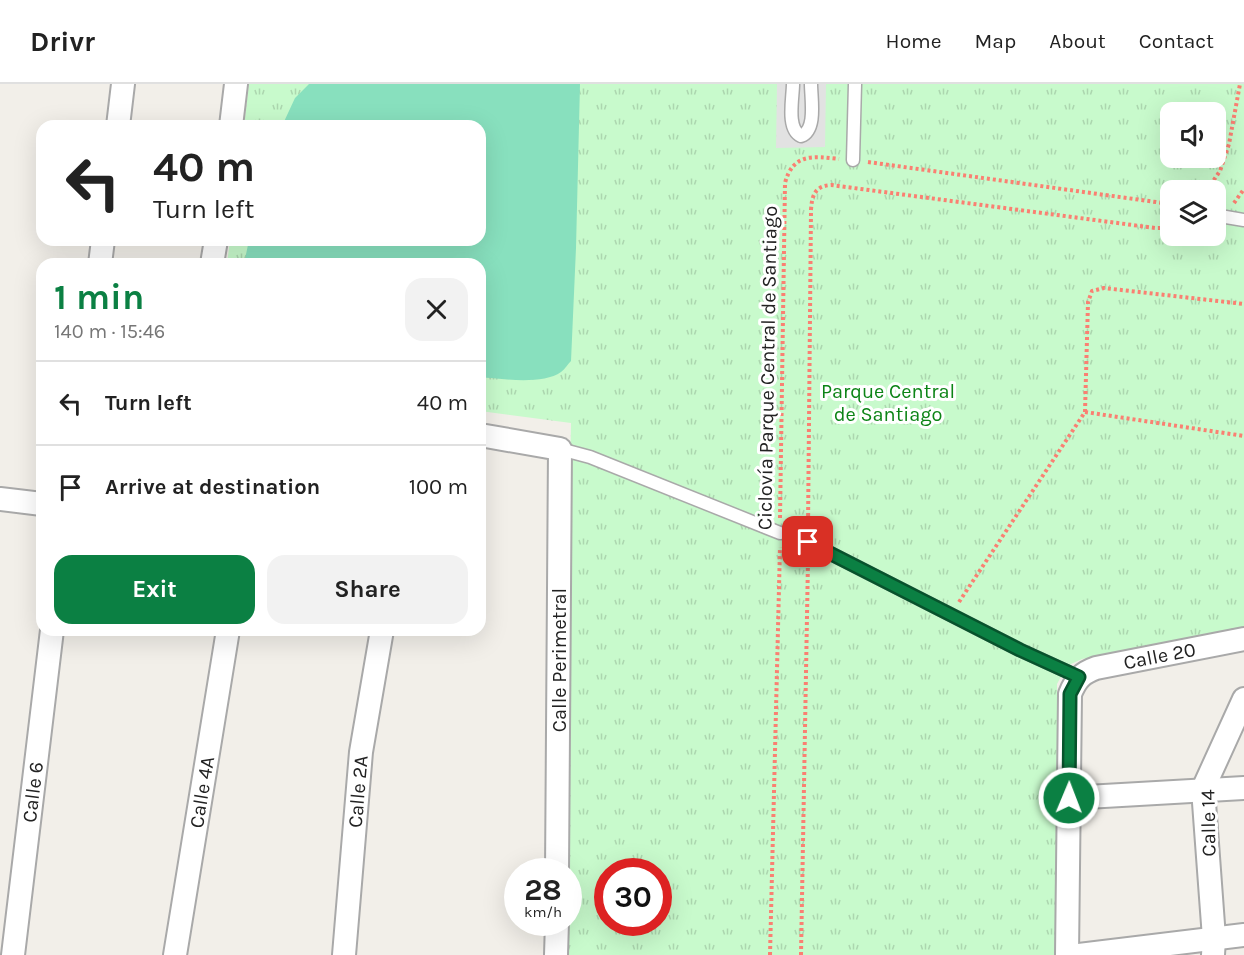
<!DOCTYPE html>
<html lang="en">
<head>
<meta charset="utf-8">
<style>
	:root { --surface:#fff; --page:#f2f2f2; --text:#222; --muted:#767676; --line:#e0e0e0; --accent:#0b8043 }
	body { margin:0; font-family:Karla,sans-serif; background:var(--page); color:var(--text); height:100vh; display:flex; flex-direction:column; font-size:22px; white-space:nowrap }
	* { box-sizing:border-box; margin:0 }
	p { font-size:20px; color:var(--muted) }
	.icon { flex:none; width:33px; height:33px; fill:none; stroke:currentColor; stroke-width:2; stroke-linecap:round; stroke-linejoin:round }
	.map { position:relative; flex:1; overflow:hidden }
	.side { position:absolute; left:36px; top:174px; width:450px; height:378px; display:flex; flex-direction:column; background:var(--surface); border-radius:18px; box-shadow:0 6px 24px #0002 }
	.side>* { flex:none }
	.top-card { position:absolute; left:36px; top:36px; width:450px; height:126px; border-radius:18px; box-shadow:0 6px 24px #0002; background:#fff; color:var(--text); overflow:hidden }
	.controls { position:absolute; left:1160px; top:18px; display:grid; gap:12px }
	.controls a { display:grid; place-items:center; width:66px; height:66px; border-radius:12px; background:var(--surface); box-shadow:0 6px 24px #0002; font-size:30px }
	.speed { position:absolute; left:504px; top:774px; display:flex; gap:12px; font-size:30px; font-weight:700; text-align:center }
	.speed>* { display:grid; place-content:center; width:78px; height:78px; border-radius:50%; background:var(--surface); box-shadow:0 6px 24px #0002; line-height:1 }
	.speed small { font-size:15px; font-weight:400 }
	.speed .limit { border:9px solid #d22; background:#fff; color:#111 }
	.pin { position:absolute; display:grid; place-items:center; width:51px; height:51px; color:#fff; margin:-26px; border-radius:12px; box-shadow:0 3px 9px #0006 }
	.me { position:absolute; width:66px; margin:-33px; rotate:1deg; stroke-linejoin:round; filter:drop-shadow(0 0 4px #0008) }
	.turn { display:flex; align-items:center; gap:21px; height:126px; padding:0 18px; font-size:27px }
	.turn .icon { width:78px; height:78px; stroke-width:2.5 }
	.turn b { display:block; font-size:42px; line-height:51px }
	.round { display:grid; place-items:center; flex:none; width:63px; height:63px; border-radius:18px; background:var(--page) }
	.head { display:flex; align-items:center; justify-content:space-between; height:102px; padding:0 18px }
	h1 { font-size:36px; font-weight:700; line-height:45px; color:var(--accent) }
	.button { display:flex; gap:12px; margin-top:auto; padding:12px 18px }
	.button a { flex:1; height:69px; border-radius:18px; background:var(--accent); color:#fff; font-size:24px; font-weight:700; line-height:69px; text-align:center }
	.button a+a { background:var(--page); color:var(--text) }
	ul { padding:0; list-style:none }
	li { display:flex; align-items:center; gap:18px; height:84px; padding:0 18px; border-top:2px solid var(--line) }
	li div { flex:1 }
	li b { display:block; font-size:22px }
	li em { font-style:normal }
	header { display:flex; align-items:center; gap:36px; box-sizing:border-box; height:84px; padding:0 30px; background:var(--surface); border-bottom:2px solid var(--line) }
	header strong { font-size:28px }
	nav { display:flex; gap:33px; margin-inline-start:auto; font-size:21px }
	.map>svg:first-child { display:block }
	.park { fill:url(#park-tufts); fill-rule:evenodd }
	.pitch { fill:#88e0be }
	.parking { fill:#e2e2e2 }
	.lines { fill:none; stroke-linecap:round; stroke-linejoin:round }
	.service-casing { stroke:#a9a9a9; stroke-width:15 }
	.minor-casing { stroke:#a9a9a9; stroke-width:26 }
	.path { stroke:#fa8072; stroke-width:4; stroke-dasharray:3 3; stroke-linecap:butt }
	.service { stroke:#fff; stroke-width:12 }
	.minor { stroke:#fff; stroke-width:22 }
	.route-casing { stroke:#07532c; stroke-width:15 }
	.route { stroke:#0b8043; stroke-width:10 }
	.labels { text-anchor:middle; stroke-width:6; stroke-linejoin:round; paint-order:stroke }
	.street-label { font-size:20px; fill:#222; stroke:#fff }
	.park-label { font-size:20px; fill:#0c8416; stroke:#fff }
</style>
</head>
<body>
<header>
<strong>Drivr</strong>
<nav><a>Home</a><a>Map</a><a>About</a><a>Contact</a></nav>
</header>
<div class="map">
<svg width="1244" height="871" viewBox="0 0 1244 871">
	<defs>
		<pattern id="park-tufts" width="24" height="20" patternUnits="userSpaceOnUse" patternTransform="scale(1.5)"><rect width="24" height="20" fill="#c8facc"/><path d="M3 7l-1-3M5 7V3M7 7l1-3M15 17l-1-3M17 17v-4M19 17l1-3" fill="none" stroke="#acd6af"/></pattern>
	</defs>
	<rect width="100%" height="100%" fill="#f2efe9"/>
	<path class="park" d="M249,0H1244V545L1082,575L1071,580L1063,589L1057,600L1059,871H562V839L568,838V788L563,787L571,339L480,327V180H227L230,156H480V42H244ZM1170,28H1215V74H1170ZM1170,106H1215V152H1170ZM608,788H658V838H608Z"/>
	<path class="pitch" d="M309,0H580L576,164L571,277C568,280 565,285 561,288C543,301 502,295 480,293V180H244L249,156H480V42H282L295,14Z"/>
	<path class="parking" d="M777,0H826L825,63L776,64Z"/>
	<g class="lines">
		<g class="service-casing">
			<g id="service">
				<path d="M793,0C793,14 786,45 801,52C817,46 811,15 811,0"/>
				<path d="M853,76L855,0"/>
				<path d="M1220,132L1244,136"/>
				<path d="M560,365L590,373L780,449"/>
				<path d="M808,458L1020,566L1079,593"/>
			</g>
		</g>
		<g class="minor-casing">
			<g id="minor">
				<path d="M118,42L123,0"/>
				<path d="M231,42L236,0"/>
				<path d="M100,180L103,156"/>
				<path d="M212,180L216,156"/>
				<path d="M480,351L560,365L557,788"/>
				<path d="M0,415L42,420"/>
				<path d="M1069,714L1244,704"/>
				<path id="s1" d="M13,871L52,546"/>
				<path id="s2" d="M175,871L228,546"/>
				<path id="s3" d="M344,871L361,668L382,546"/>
				<path d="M556,871L557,838"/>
				<path id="s4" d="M1067,871L1070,610C1076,595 1082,589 1096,584L1244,555"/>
				<path d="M1079,871L1244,851"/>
				<path d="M1213,871L1214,854L1203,705L1244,615"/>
			</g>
		</g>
		<g class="path">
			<path d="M868,78L1170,120"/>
			<path d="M1207,106L1220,87L1229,60L1240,0"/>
			<path d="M1234,119L1244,105"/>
			<path d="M1085,328L1244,352"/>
			<path d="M780,434L785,99C793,69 813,72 839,75"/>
			<path d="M808,444L811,126C812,111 815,102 831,101L1155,144H1170"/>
			<path d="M959,518L1085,328L1088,218L1092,207L1104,204L1244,220"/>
			<path d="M770,871L780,463"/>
			<path d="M801,871L808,476"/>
		</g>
		<use href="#service" class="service"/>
		<use href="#minor" class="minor"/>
	</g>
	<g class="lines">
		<g class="route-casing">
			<path id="route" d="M808,458L1020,566L1079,593L1070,610L1069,714"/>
		</g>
		<use href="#route" class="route"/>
	</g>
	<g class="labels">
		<g class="street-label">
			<text transform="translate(767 284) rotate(-89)" y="7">Ciclovía Parque Central de Santiago</text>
			<text dy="7" stroke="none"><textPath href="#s4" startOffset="364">Calle 20</textPath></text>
			<text transform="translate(559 576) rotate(-90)" y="7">Calle Perimetral</text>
			<text dy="7" stroke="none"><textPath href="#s1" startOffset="164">Calle 6</textPath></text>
			<text dy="7" stroke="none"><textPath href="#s2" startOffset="165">Calle 4A</textPath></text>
			<text dy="7" stroke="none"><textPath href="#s3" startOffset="164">Calle 2A</textPath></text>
			<text transform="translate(1208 739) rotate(-91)" y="7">Calle 14</text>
		</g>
		<g class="park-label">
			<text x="888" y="314">Parque Central<tspan x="888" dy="23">de Santiago</tspan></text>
		</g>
	</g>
</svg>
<div class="controls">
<a><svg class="icon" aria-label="sound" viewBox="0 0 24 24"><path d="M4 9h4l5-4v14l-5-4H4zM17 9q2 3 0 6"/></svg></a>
<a><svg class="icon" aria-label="layers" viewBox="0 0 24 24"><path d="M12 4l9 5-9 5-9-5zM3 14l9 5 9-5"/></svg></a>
</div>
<div class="speed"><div>28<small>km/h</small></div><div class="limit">30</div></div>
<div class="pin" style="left:808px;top:458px;background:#d93025"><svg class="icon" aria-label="arrive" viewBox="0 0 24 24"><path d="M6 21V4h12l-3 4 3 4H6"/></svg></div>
<svg class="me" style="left:1069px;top:714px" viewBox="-20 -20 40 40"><circle r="17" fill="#0b8043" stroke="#fff" stroke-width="3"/><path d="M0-11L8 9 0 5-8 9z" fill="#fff"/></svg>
<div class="top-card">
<div class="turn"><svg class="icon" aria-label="left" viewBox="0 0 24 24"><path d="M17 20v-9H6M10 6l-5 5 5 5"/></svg><div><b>40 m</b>Turn left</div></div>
</div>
<section class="side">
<div class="head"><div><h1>1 min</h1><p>140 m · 15:46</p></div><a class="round"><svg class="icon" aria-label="close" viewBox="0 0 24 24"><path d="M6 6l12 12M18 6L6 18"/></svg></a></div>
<ul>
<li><svg class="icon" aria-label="left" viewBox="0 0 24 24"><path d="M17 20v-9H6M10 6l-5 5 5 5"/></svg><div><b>Turn left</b></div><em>40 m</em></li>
<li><svg class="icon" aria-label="arrive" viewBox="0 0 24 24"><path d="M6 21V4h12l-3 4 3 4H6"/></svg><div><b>Arrive at destination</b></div><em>100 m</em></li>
</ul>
<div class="button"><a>Exit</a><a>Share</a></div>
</section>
</div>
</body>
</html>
